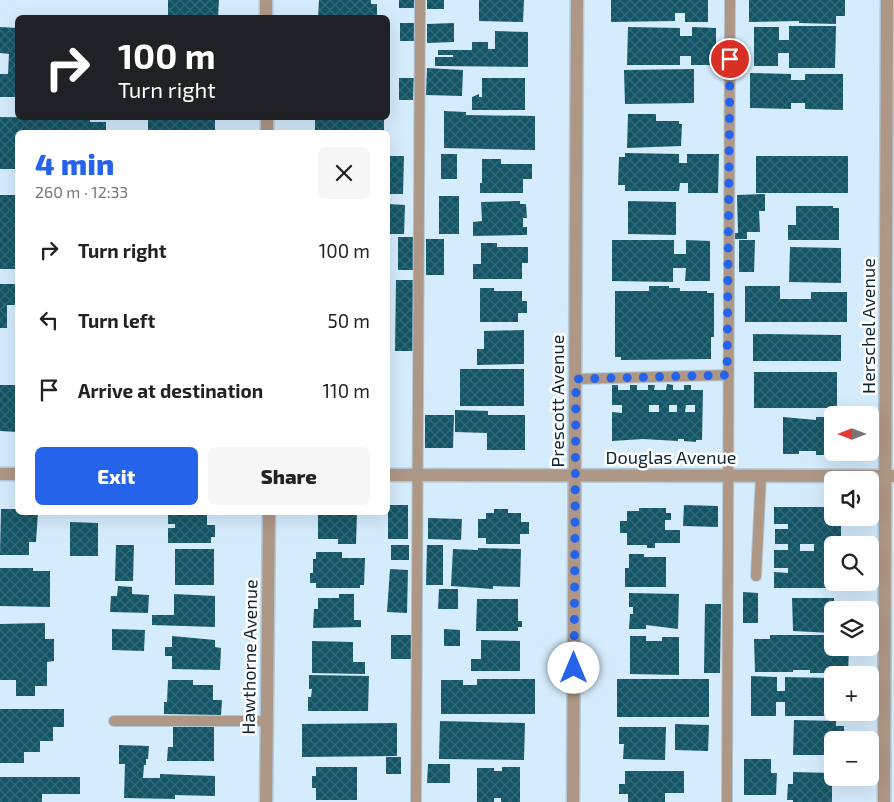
<!DOCTYPE html>
<html lang="en">
<head>
<meta charset="utf-8">
<style>
	:root { --surface:#fff; --page:#f6f6f6; --text:#222; --muted:#767676; --accent:#2563eb }
	body { margin:0; font-family:"Exo 2",sans-serif; background:var(--page); color:var(--text); height:100vh; display:flex; flex-direction:column; font-size:19px; white-space:nowrap }
	* { box-sizing:border-box; margin:0 }
	p { font-size:16px; color:var(--muted) }
	.icon { flex:none; width:28px; height:28px; fill:none; stroke:currentColor; stroke-width:2; stroke-linecap:round; stroke-linejoin:round }
	.map { position:relative; flex:1; overflow:hidden }
	.drawer { position:absolute; left:15px; top:130px; width:375px; height:385px; display:flex; flex-direction:column; background:var(--surface); border-radius:8px; box-shadow:0 5px 20px #0002 }
	.drawer>* { flex:none }
	.top-card { position:absolute; left:15px; top:15px; width:375px; height:105px; border-radius:8px; box-shadow:0 5px 20px #0002; background:#202124; color:#fff; overflow:hidden }
	.needle { width:32px; rotate:270deg }
	.controls { position:absolute; left:824px; top:406px; display:grid; gap:10px }
	.controls a { display:grid; place-items:center; width:55px; height:55px; border-radius:8px; background:var(--surface); box-shadow:0 5px 20px #0002; font-size:25px }
	.pin { position:absolute; display:grid; place-items:center; width:42px; height:42px; color:#fff; margin:-21px; border:2px solid #fff; border-radius:50%; box-shadow:0 1px 5px #0007 }
	.me { position:absolute; width:55px; margin:-28px; rotate:0deg; stroke-linejoin:round; filter:drop-shadow(0 0 4px #0008) }
	.turn { display:flex; align-items:center; gap:18px; height:105px; padding:0 20px; font-size:22px }
	.turn .icon { width:65px; height:65px; stroke-width:2.5 }
	.turn b { display:block; font-size:35px; line-height:42px }
	.round { display:grid; place-items:center; flex:none; width:52px; height:52px; border-radius:8px; background:var(--page) }
	.head { display:flex; align-items:center; justify-content:space-between; height:85px; padding:0 20px }
	h1 { font-size:30px; font-weight:800; line-height:38px; color:var(--accent) }
	.cta { display:flex; gap:10px; margin-top:auto; padding:10px 20px }
	.cta a { flex:1; height:58px; border-radius:8px; background:var(--accent); color:#fff; font-size:20px; font-weight:800; line-height:58px; text-align:center }
	.cta a+a { background:var(--page); color:var(--text) }
	ul { padding:0; list-style:none }
	li { display:flex; align-items:center; gap:15px; height:70px; padding:0 20px }
	li div { flex:1 }
	li b { display:block; font-size:19px }
	li em { font-style:normal }
	.map>svg:first-child { display:block }
	.building { fill:url(#building-cross-hatch); fill-rule:evenodd }
	.lines { fill:none; stroke-linecap:round; stroke-linejoin:round }
	.service-casing { stroke:#b1c8d9; stroke-width:12 }
	.minor-casing { stroke:#b1c8d9; stroke-width:15 }
	.tertiary-casing { stroke:#b1c8d9; stroke-width:15 }
	.service { stroke:#af9785; stroke-width:10 }
	.minor { stroke:#af9785; stroke-width:12 }
	.tertiary { stroke:#af9785; stroke-width:12 }
	.route { stroke:#2563eb; stroke-width:9; stroke-dasharray:0 16.2 }
	.labels { text-anchor:middle; stroke-width:5; stroke-linejoin:round; paint-order:stroke }
	.street-label { font-size:18px; fill:#0c2434; stroke:#fff }
</style>
</head>
<body>
<div class="map">
<svg width="894" height="802" viewBox="0 0 894 802">
	<defs>
		<pattern id="building-cross-hatch" width="8" height="8" patternUnits="userSpaceOnUse" patternTransform="scale(1.25)"><rect width="8" height="8" fill="#135566"/><path d="M0 0l8 8M0 8l8-8" fill="none" stroke="#346a78"/></pattern>
	</defs>
	<rect width="100%" height="100%" fill="#d5ecfd"/>
	<g class="building">
		<path d="M168,0H219L218,17L168,16Z"/>
		<path d="M319,0H371V4H377V18H318Z"/>
		<rect x="399" y="0" width="16" height="8"/>
		<rect x="427" y="0" width="17" height="9"/>
		<path d="M479,0H524L523,22L479,21Z"/>
		<path d="M611,0H708V22H685V13H675V21L611,22Z"/>
		<path d="M749,0H845V16H836V24L799,23V21L749,22Z"/>
		<rect x="400" y="23" width="16" height="18"/>
		<path d="M454,23V42L427,43V24Z"/>
		<path d="M789,26H836L835,68H789V53H778V66H754V27H779V40H789Z"/>
		<path d="M0,27L18,28V97H0V74H8L9,54L0,53Z"/>
		<path d="M628,27L680,28V36H692V27L716,28V65H691V56H680V65H627Z"/>
		<path d="M495,31L528,32V67L435,66V57H453V55H438V50H472V42H488V49H495Z"/>
		<path d="M427,68L463,70L462,96L426,95Z"/>
		<path d="M694,69V103L625,104L624,70Z"/>
		<path d="M750,73L791,74V80H805V74H843V110L805,109V103H791V109L750,108Z"/>
		<path d="M399,78H414L413,100H399Z"/>
		<path d="M482,78H525V110H472V97L479,94V97H482Z"/>
		<path d="M444,111L466,112V115L535,116V150L444,148Z"/>
		<path d="M628,114H656V121H679V124H682L681,146L627,148Z"/>
		<path d="M0,117L85,118L90,119V122H106V132H18V169H0Z"/>
		<rect x="148" y="118" width="67" height="14"/>
		<rect x="315" y="118" width="69" height="14"/>
		<path d="M625,153L679,154V163H687V154H719L718,193H688V183H680L679,191H625V185H618L619,157H625Z"/>
		<rect x="441" y="154" width="16" height="25"/>
		<path d="M388,156H404L403,194H388Z"/>
		<rect x="756" y="156" width="92" height="37"/>
		<path d="M482,159H501V164H532V179H523V193H480V183H482Z"/>
		<path d="M765,194V211H759L760,232H747V239H735V233H738L737,195Z"/>
		<rect x="0" y="195" width="18" height="74"/>
		<rect x="439" y="196" width="20" height="38"/>
		<path d="M520,201V204H526L527,218H523V227H527V235L473,236V222L482,221L481,202Z"/>
		<path d="M628,201L676,202V235L628,234Z"/>
		<path d="M388,204L405,205L404,234H388Z"/>
		<path d="M796,206H833V208H839V240H788V225H796Z"/>
		<path d="M398,237H416L415,270H398Z"/>
		<rect x="426" y="239" width="18" height="36"/>
		<path d="M612,240H674V254H686V240L710,241V281H685L686,268H673V282L612,281Z"/>
		<path d="M739,240H755L754,272H739Z"/>
		<path d="M481,243H497V247H528V263H522V279H473V264H481Z"/>
		<path d="M790,247L841,248V283L789,282Z"/>
		<path d="M396,280H414L413,351H395Z"/>
		<path d="M0,284H18V305H7V328H0Z"/>
		<path d="M649,286H669V288H680V291H707V293H714V337H711V359L621,360V357H615V291H649Z"/>
		<path d="M745,286H780V299H811V292H847V322H745Z"/>
		<path d="M480,288H494V291H522V301H527V313H518V322H480Z"/>
		<path d="M524,330V364L477,365V349H484V331Z"/>
		<path d="M753,334L841,335V361H753Z"/>
		<rect x="460" y="369" width="64" height="37"/>
		<rect x="754" y="372" width="83" height="36"/>
		<path d="M667,384L673,385V390H684V385H691V390H703L702,440H696V442L684,441V439H678V441L643,439L612,441V412L622,413V405H612V385H618V390H630V385H637V390H648V385H655L654,390H666ZM649,405H659V412H649ZM669,405H677V412H669ZM686,405H695V412H685Z"/>
		<path d="M0,385H18V432L0,431Z"/>
		<path d="M455,410L488,411V415H525V450H487V433L455,432Z"/>
		<path d="M425,415H454L453,448H425Z"/>
		<path d="M783,417L816,420V417H832V455H816V451H799V454H783Z"/>
		<rect x="388" y="505" width="20" height="34"/>
		<path d="M684,505L718,506V527L683,526Z"/>
		<path d="M774,507H832V518H841V544H825V550H832V582H839V588H774V572L788,573V568H774V550H788V544H775V529H788V524H774ZM800,544H814V551H800Z"/>
		<path d="M639,508H666V513H671V520H665V530H680V543H655V548H647V545H627V533H620V521H627V511H639Z"/>
		<path d="M1,509H18V512H38L36,542H29V555H0Z"/>
		<path d="M494,509H508V513H521V522H529V534H520V544H486V538H478V519H486V513H494Z"/>
		<path d="M168,512H207V525H215V537H211V543H168V528H175V524H168Z"/>
		<path d="M318,512H357L356,544H338V539H318Z"/>
		<path d="M428,518L462,519L461,540L428,539Z"/>
		<path d="M70,522L98,523V556H70Z"/>
		<path d="M116,545H134L133,581H115Z"/>
		<rect x="391" y="545" width="18" height="15"/>
		<path d="M427,545H443V585H426Z"/>
		<path d="M478,548L521,549L520,587L493,586V589L451,586L453,549L478,550Z"/>
		<rect x="175" y="549" width="39" height="36"/>
		<path d="M316,552H342V558H365L364,585H360V588H316V583H310V573H313V559H316Z"/>
		<path d="M629,554H644V557H666V587H625V568H629Z"/>
		<path d="M0,568H33V571H50V607L0,606Z"/>
		<path d="M390,569L408,570L407,613L387,612Z"/>
		<path d="M118,586L132,587V594L149,595L148,613L110,612L111,596H117Z"/>
		<path d="M439,589H458V609H438Z"/>
		<path d="M743,592L758,593V623H743Z"/>
		<path d="M629,593L679,594L678,629L646,625V629H629L630,614H633V607H629Z"/>
		<path d="M174,594L215,596V627L152,625V615H174Z"/>
		<path d="M339,594H354V620H361V627L313,628L314,609H318V598H339Z"/>
		<path d="M792,598H834V607H839V610H832V633L793,631Z"/>
		<path d="M477,599H518V621H522V627H518V631H476Z"/>
		<path d="M705,604H721L720,673H704Z"/>
		<path d="M45,623V639H54V661L47,662V686H35V696H16V680H0V624Z"/>
		<path d="M112,629L145,630L144,651L112,650Z"/>
		<path d="M444,629L460,630V646H444Z"/>
		<rect x="391" y="635" width="20" height="24"/>
		<path d="M770,635H832V648H849L848,673H810V670H793V672H755L754,639H770Z"/>
		<path d="M172,636L215,640V647L221,648L220,670L172,669V656H165V647H172Z"/>
		<path d="M630,636H646V641H662V637H679V675L630,674Z"/>
		<path d="M481,640L520,641V671H471V659H481Z"/>
		<path d="M312,641L353,642V662H365V674L312,673Z"/>
		<path d="M309,675L369,676L368,711H308V697H311L312,689H309Z"/>
		<path d="M751,676L777,677V691H785V677L832,678V712H844V716H785V702H776V716H751Z"/>
		<path d="M477,679H535V714H441V680H463V685H477Z"/>
		<rect x="617" y="679" width="92" height="38"/>
		<path d="M168,680H193V685H213V700H222L221,715L164,714V702H167Z"/>
		<path d="M0,709H64V727H53V741H40V752H24V763H0Z"/>
		<path d="M794,720L836,721V726H844V740H832V755H793Z"/>
		<path d="M440,721L525,723L524,760L439,759Z"/>
		<path d="M397,723V756L302,757V724Z"/>
		<path d="M173,724H198V727H214V761H167L168,747H173Z"/>
		<path d="M675,724L709,725L708,751L675,750Z"/>
		<path d="M619,727H666L665,760L623,759L624,744H619Z"/>
		<path d="M119,745L149,746L148,759H146V765H144L143,778H160V774L215,776V796L175,795V799L124,798L125,764H119Z"/>
		<rect x="386" y="757" width="15" height="17"/>
		<path d="M744,759H771V773H777L776,795H744Z"/>
		<path d="M428,764H450V783H427Z"/>
		<path d="M316,767H357V800H316V788H312V776H316Z"/>
		<path d="M502,767H520V802H501V798H494V802H477V768H494V771H502Z"/>
		<path d="M625,771H684V793H665V802H628V794H619V784H625Z"/>
		<path d="M793,772L832,773V802H793V800H787L788,784H793Z"/>
		<path d="M0,777H80V794H42V802H0Z"/>
	</g>
	<g class="lines">
		<g class="service-casing">
			<g id="service">
				<path d="M576,379L727,375"/>
				<path d="M756,576L761,476"/>
				<path d="M114,721H266"/>
				<path d="M416,802L420,0"/>
				<path d="M727,802L730,0"/>
			</g>
		</g>
		<g class="minor-casing">
			<g id="minor">
				<path d="M266,0V18"/>
				<path d="M267,118V132"/>
				<path d="M266,802L269,512"/>
				<path d="M573,802L577,0"/>
				<path d="M884,802L887,0"/>
			</g>
		</g>
		<g class="tertiary-casing">
			<g id="tertiary">
				<path d="M0,474H18"/>
				<path d="M388,475L894,476"/>
			</g>
		</g>
		<use href="#service" class="service"/>
		<use href="#minor" class="minor"/>
		<use href="#tertiary" class="tertiary"/>
	</g>
	<g class="lines">
		<path class="route" d="M574,668L576,379L727,375L730,59"/>
	</g>
	<g class="labels">
		<g class="street-label">
			<text transform="translate(869 326) rotate(-90)" y="6">Herschel Avenue</text>
			<text transform="translate(558 401) rotate(-90)" y="6">Prescott Avenue</text>
			<text x="671" y="464">Douglas Avenue</text>
			<text transform="translate(250 657) rotate(-89)" y="6">Hawthorne Avenue</text>
		</g>
	</g>
</svg>
<div class="controls">
<a><svg class="needle" viewBox="-14 -14 28 28"><path d="M0-13l5 13h-10z" fill="#e53935"/><path d="M0 13l5-13h-10z" fill="#767676"/></svg></a>
<a><svg class="icon" aria-label="sound" viewBox="0 0 24 24"><path d="M4 9h4l5-4v14l-5-4H4zM17 9q2 3 0 6"/></svg></a>
<a><svg class="icon" aria-label="search" viewBox="0 0 24 24"><circle cx="10" cy="10" r="6"/><path d="M15 15l6 6"/></svg></a>
<a><svg class="icon" aria-label="layers" viewBox="0 0 24 24"><path d="M12 4l9 5-9 5-9-5zM3 14l9 5 9-5"/></svg></a>
<a>+</a>
<a>−</a>
</div>
<div class="pin" style="left:730px;top:59px;background:#d93025"><svg class="icon" aria-label="arrive" viewBox="0 0 24 24"><path d="M6 21V4h12l-3 4 3 4H6"/></svg></div>
<svg class="me" style="left:574px;top:668px" viewBox="-20 -20 40 40"><circle r="19" fill="#fff"/><path d="M0-13L10 11 0 6-10 11z" fill="#2563eb"/></svg>
<div class="top-card">
<div class="turn"><svg class="icon" aria-label="right" viewBox="0 0 24 24"><path d="M7 20v-9h11M14 6l5 5-5 5"/></svg><div><b>100 m</b>Turn right</div></div>
</div>
<section class="drawer">
<div class="head"><div><h1>4 min</h1><p>260 m · 12:33</p></div><a class="round"><svg class="icon" aria-label="close" viewBox="0 0 24 24"><path d="M6 6l12 12M18 6L6 18"/></svg></a></div>
<ul>
<li><svg class="icon" aria-label="right" viewBox="0 0 24 24"><path d="M7 20v-9h11M14 6l5 5-5 5"/></svg><div><b>Turn right</b></div><em>100 m</em></li>
<li><svg class="icon" aria-label="left" viewBox="0 0 24 24"><path d="M17 20v-9H6M10 6l-5 5 5 5"/></svg><div><b>Turn left</b></div><em>50 m</em></li>
<li><svg class="icon" aria-label="arrive" viewBox="0 0 24 24"><path d="M6 21V4h12l-3 4 3 4H6"/></svg><div><b>Arrive at destination</b></div><em>110 m</em></li>
</ul>
<div class="cta"><a>Exit</a><a>Share</a></div>
</section>
</div>
</body>
</html>
